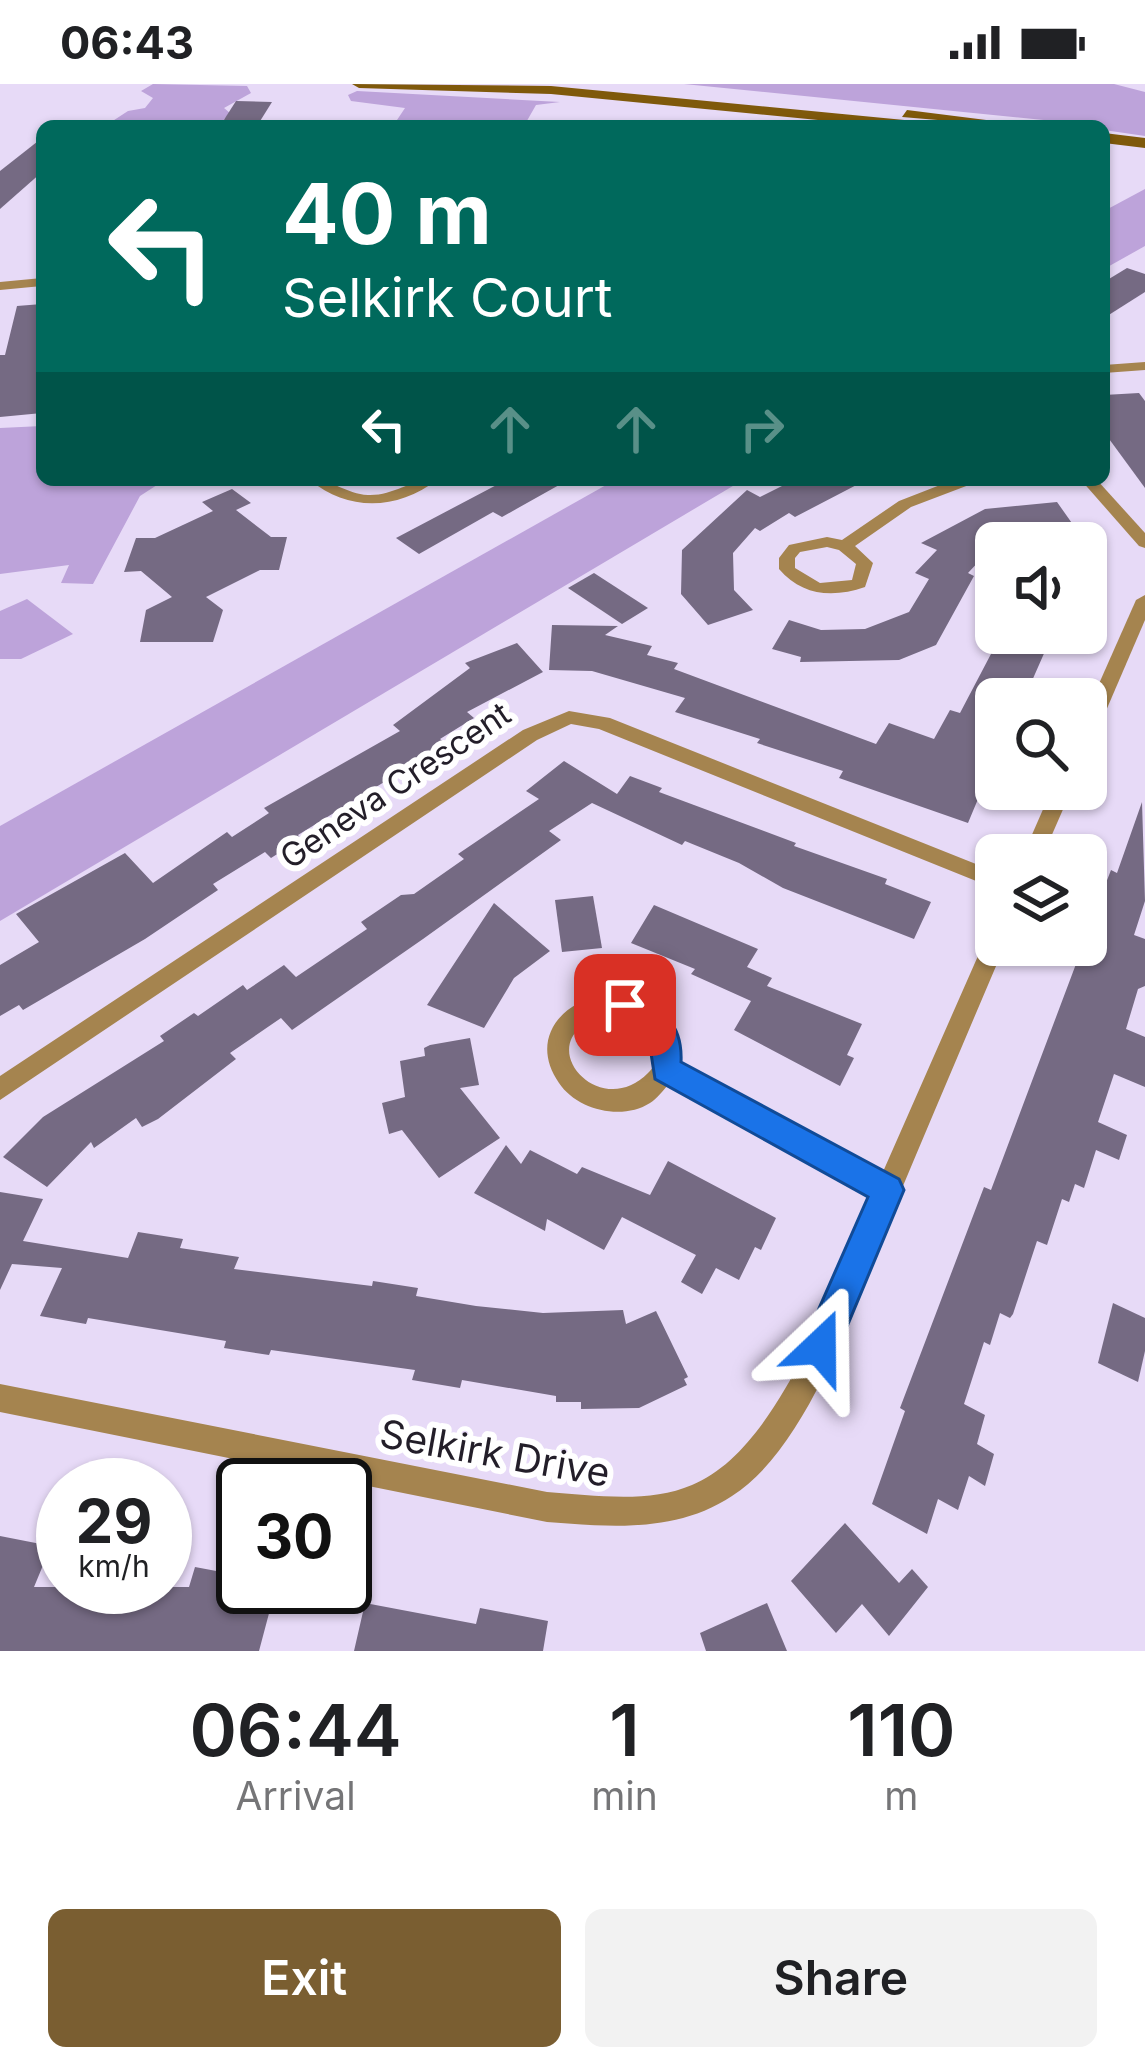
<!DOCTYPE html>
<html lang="en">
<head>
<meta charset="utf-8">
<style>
	:root { --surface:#fff; --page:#f2f2f2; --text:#202124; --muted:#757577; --accent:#7a5e31 }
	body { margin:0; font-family:Inter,sans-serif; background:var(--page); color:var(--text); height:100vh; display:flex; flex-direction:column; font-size:45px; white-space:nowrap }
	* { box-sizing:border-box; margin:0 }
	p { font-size:39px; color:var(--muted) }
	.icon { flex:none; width:66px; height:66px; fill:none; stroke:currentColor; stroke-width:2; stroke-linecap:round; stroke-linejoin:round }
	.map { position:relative; height:1567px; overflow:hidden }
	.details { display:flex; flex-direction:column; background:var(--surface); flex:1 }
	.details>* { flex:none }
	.top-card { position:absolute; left:36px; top:36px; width:1074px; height:366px; border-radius:18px; box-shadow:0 3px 9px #0004; background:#00695c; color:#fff; overflow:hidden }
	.tools { position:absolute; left:975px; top:438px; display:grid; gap:24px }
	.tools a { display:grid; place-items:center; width:132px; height:132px; border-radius:18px; background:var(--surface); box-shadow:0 3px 9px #0004; font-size:60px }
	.speed { position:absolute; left:36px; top:1374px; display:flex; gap:24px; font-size:60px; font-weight:700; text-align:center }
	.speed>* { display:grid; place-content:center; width:156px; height:156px; border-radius:50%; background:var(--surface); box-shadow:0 3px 9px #0004; line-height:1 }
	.speed small { font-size:30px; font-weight:400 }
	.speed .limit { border:6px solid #111; border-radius:18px; background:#fff; color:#111 }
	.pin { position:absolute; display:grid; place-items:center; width:102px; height:102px; color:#fff; margin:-51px; border-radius:24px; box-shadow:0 6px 18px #0006 }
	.me { position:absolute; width:132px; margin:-66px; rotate:23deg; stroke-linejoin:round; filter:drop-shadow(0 0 9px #0008) }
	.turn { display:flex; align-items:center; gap:42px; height:252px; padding:0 48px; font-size:54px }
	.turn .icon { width:156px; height:156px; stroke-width:2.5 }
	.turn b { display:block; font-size:84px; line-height:102px }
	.lanes { display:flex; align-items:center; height:114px; padding:0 48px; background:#0003; justify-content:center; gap:60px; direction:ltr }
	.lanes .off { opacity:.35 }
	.eta { display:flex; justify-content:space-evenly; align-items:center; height:204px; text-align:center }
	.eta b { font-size:72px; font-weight:600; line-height:84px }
	.cta { display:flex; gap:24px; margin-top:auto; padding:24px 48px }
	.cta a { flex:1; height:138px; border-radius:18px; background:var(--accent); color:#fff; font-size:48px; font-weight:600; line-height:138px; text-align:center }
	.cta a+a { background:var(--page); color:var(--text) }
	.status { display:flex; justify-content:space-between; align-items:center; height:84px; padding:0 60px; background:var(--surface); direction:ltr }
	.status svg { height:33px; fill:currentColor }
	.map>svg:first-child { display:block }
	.green { fill:#bda3da }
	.building { fill:#756a83 }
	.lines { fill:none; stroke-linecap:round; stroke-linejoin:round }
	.minor { fill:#a5844f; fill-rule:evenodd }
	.secondary { fill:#7f590b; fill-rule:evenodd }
	.route { fill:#1a73e8; stroke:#114b97; stroke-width:3 }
	.labels { text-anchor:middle; stroke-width:12; stroke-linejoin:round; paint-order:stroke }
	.street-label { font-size:33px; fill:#231e29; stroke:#fff }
	.near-street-label { font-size:39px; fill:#231e29; stroke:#fff }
</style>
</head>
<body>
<div class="status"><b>06:43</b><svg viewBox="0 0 49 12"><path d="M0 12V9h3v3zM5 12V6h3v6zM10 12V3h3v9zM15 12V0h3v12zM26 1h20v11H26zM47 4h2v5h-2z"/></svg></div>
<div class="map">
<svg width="1145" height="1567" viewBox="0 0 1145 1567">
	<rect width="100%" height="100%" fill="#e7daf7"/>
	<g class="green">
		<path d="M153,0L247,2L251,9L224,24L230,29L218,42H105L128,27L145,24L153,14L141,7Z"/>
		<path d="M684,0H1114L1145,8V52L1104,46V42Z"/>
		<path d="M357,7L560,18L536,21L524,42H378L397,36L405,24L351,17L348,11Z"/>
		<path d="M1145,105V162L1104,185V127Z"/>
		<path d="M42,342V396H156L157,401L140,412L93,500L61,499L69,481L0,490V344Z"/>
		<path d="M615,396H743L0,837V742Z"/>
		<path d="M27,515L73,550L21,575H0V527Z"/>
	</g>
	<g class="building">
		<path d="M236,17L272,18L257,42H220Z"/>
		<path d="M42,54V88L0,125V87Z"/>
		<path d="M1127,184L1145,190V208L1104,234V198Z"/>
		<path d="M42,220V329L0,333V271H5L17,222Z"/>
		<path d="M1139,309L1145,317V404L1104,348V311Z"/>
		<path d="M506,396H568L502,433L493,428L419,470L396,454Z"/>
		<path d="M794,396H866L795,433L789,429L760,447L755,444L733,469L734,506L753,526L708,541L681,510L682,466L747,406L760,413Z"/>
		<path d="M232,405L251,419L236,426L271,453H287L279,486H260L206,513L223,526L213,558H140L146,526L172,513L141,487L124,488L136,454H155L213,427L202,418Z"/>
		<path d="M1057,418L1086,459H1042L1038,446L1011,450L996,459L968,489L974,492L936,561L899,576L800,578L801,573L772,565L789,536L821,546L865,545L909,528L929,495L915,489L937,466L921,459L985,425Z"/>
		<path d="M594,489L648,524L622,540L568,504Z"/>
		<path d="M552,541L618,542L605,551L652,562L647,571L678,579L674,585L876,660L889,639L934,655L950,626L960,629L1002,549H1053L1024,615H996V672L968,739L839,694L843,687L757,659L760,655L675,628L685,614L592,587L549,586Z"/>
		<path d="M517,559L543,588L467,628L474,634L440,655L446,660L298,751L301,755L271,774L265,768L213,800L218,806L145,855L23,926L19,921L0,932V881L39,858L16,830L125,769L153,799L227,748L232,753L269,729L264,724L400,647L393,641L470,584L465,579Z"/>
		<path d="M564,677L617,710L630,692L662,704L659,708L796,759L794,762L887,795L885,800L931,818L914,855L783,804L739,779L685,757L682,761L592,719L549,747L561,756L423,855L292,946L281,934L230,969L236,975L158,1035L142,1043L136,1034L94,1064L91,1058L47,1103L3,1073L43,1033L164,957L160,952L194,929L198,932L243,901L247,906L284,881L296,893L367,845L361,838L401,811L414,810L464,775L458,770L539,715L526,707Z"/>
		<path d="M1142,718L1145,817L1134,851L1145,855V902L1138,905L1126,945L1145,953V1003L1114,990L1098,1038L1127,1051L1119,1076L1096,1066L1084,1104L1075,1100L1069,1118L1062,1115L1047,1161L1037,1157L1013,1230L1010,1234L1000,1229L990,1261L984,1258L964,1320L985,1331L977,1360L994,1370L985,1402L969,1392L958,1426L938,1415L927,1450L872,1420L905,1327L900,1324L984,1103L991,1106L1076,880L1070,878L1076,861H1086V832L1092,835L1111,786L1117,789Z"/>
		<path d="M593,812L602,864L562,868L555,816Z"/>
		<path d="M494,819L550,867L514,894L484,944L427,921Z"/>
		<path d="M654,821L758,865L747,883L772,894L767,902L862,940L847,971L854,974L840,1002L734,946L751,917L691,890L695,885L631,859Z"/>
		<path d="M470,954L479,1001L460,1004L500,1054L439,1094L402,1046L389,1050L382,1019L405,1013L400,977L425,972L424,964L430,961Z"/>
		<path d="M506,1061L521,1080L530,1066L577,1090L582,1083L650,1111L668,1077L776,1134L761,1166L755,1163L739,1196L716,1184L702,1210L681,1198L696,1171L622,1133L604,1166L547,1135L545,1147L474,1109Z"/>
		<path d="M0,1108L43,1115L23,1157L128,1174L138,1148L183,1155L180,1164L239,1173L234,1185L372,1202L373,1197L418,1204L416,1212L476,1222L543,1229L623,1226L626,1240L656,1227L688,1293L684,1295L687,1301L639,1324L581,1325V1318H556V1312L462,1296L460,1304L412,1296L415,1286L271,1266L269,1271L224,1264L226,1257L88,1234L86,1240L40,1232L62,1184L12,1180L0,1206Z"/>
		<path d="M1113,1219L1145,1234V1267L1138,1298L1098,1279Z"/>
		<path d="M845,1439L899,1499L912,1485L928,1503L889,1552L862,1520L836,1549L791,1497Z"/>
		<path d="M0,1452L51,1462L34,1503H189L195,1483L243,1492V1503H276L259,1567H0Z"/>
		<path d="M365,1519L476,1540L480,1524L548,1537L543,1567H354Z"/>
		<path d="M767,1519L787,1567H706L700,1549Z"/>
	</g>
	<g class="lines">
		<g class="minor">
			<path d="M42,194V202L0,206V198Z"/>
			<path d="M1145,278V286L1104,289V281Z"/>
			<path d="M310,396C335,396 346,410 368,411C393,412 408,396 437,396C398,426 348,428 310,396Z"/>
			<path d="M953,396H982L911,423L855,462L873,479L865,503C833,514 802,512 779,485V474L789,461L827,453L842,456L899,417ZM827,463L839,466L856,480L852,496L820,499L795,484V474L800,468Z"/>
			<path d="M1081,396H1097L1145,449V464L1139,462Z"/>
			<path d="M1145,511V536L1096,650L1086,657V629L1136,516Z"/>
			<path d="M569,627L610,634L996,788V805L599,645L571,640L537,656L0,1016V992L523,646Z"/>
			<path d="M1052,705H1072L1043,771H1023Z"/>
			<path d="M996,847V861H1005C968,948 931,1035 895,1121C859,1206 812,1361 732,1412C676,1449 611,1443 547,1438L0,1328V1300L547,1408C593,1411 648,1420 692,1401C781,1365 836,1195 873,1112L670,999C664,1005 657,1015 650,1019C622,1037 577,1026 559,999C531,959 556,921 601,911C639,903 688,941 679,980L882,1090L985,856L988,850ZM606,930L636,938L655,955C659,969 658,979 648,989C604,1034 543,973 581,943C587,937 598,934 606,930Z"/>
		</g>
		<g class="secondary">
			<path d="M352,0L551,2L925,38L932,42H879L551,10L359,4Z"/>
			<path d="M907,26L1002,38L1009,42L902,33Z"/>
			<path d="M1104,49L1145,54V64L1104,59Z"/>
		</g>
	</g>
	<path class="route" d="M625,908C661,921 683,939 681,978L899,1095L904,1106L833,1276L820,1281L808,1276L802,1263L868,1113L655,995L648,950L614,930L610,921L614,912Z"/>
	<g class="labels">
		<g class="street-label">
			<text transform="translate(395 701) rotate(-34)" y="12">Geneva Crescent</text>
		</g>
		<g class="near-street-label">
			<text transform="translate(495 1369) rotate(10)" y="14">Selkirk Drive</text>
		</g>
	</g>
</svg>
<div class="tools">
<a><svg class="icon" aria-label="sound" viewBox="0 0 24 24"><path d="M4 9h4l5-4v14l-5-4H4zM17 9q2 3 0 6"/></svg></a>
<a><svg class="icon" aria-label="search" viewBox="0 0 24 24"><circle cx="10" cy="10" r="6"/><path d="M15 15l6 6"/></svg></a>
<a><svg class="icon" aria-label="layers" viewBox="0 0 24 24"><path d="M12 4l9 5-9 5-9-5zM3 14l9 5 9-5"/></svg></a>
</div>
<div class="speed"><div>29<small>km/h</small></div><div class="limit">30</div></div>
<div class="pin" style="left:625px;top:921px;background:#d93025"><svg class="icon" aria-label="arrive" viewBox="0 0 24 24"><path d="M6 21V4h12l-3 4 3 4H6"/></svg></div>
<svg class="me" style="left:820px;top:1263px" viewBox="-20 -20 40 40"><path d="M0-17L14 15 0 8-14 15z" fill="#1a73e8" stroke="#fff" stroke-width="4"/></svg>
<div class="top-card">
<div class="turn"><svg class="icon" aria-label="left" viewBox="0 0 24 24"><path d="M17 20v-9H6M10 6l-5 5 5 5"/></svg><div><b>40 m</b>Selkirk Court</div></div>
<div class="lanes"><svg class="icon" aria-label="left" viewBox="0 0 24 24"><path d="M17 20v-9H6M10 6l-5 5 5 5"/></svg><svg class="icon off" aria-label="ahead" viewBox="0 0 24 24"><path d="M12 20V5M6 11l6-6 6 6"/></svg><svg class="icon off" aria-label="ahead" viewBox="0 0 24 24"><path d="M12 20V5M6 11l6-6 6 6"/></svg><svg class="icon off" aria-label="right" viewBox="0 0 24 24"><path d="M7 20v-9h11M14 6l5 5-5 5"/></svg></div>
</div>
</div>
<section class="details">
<div class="eta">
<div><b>06:44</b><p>Arrival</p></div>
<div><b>1</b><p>min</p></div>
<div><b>110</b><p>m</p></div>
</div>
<div class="cta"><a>Exit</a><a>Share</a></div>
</section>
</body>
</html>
